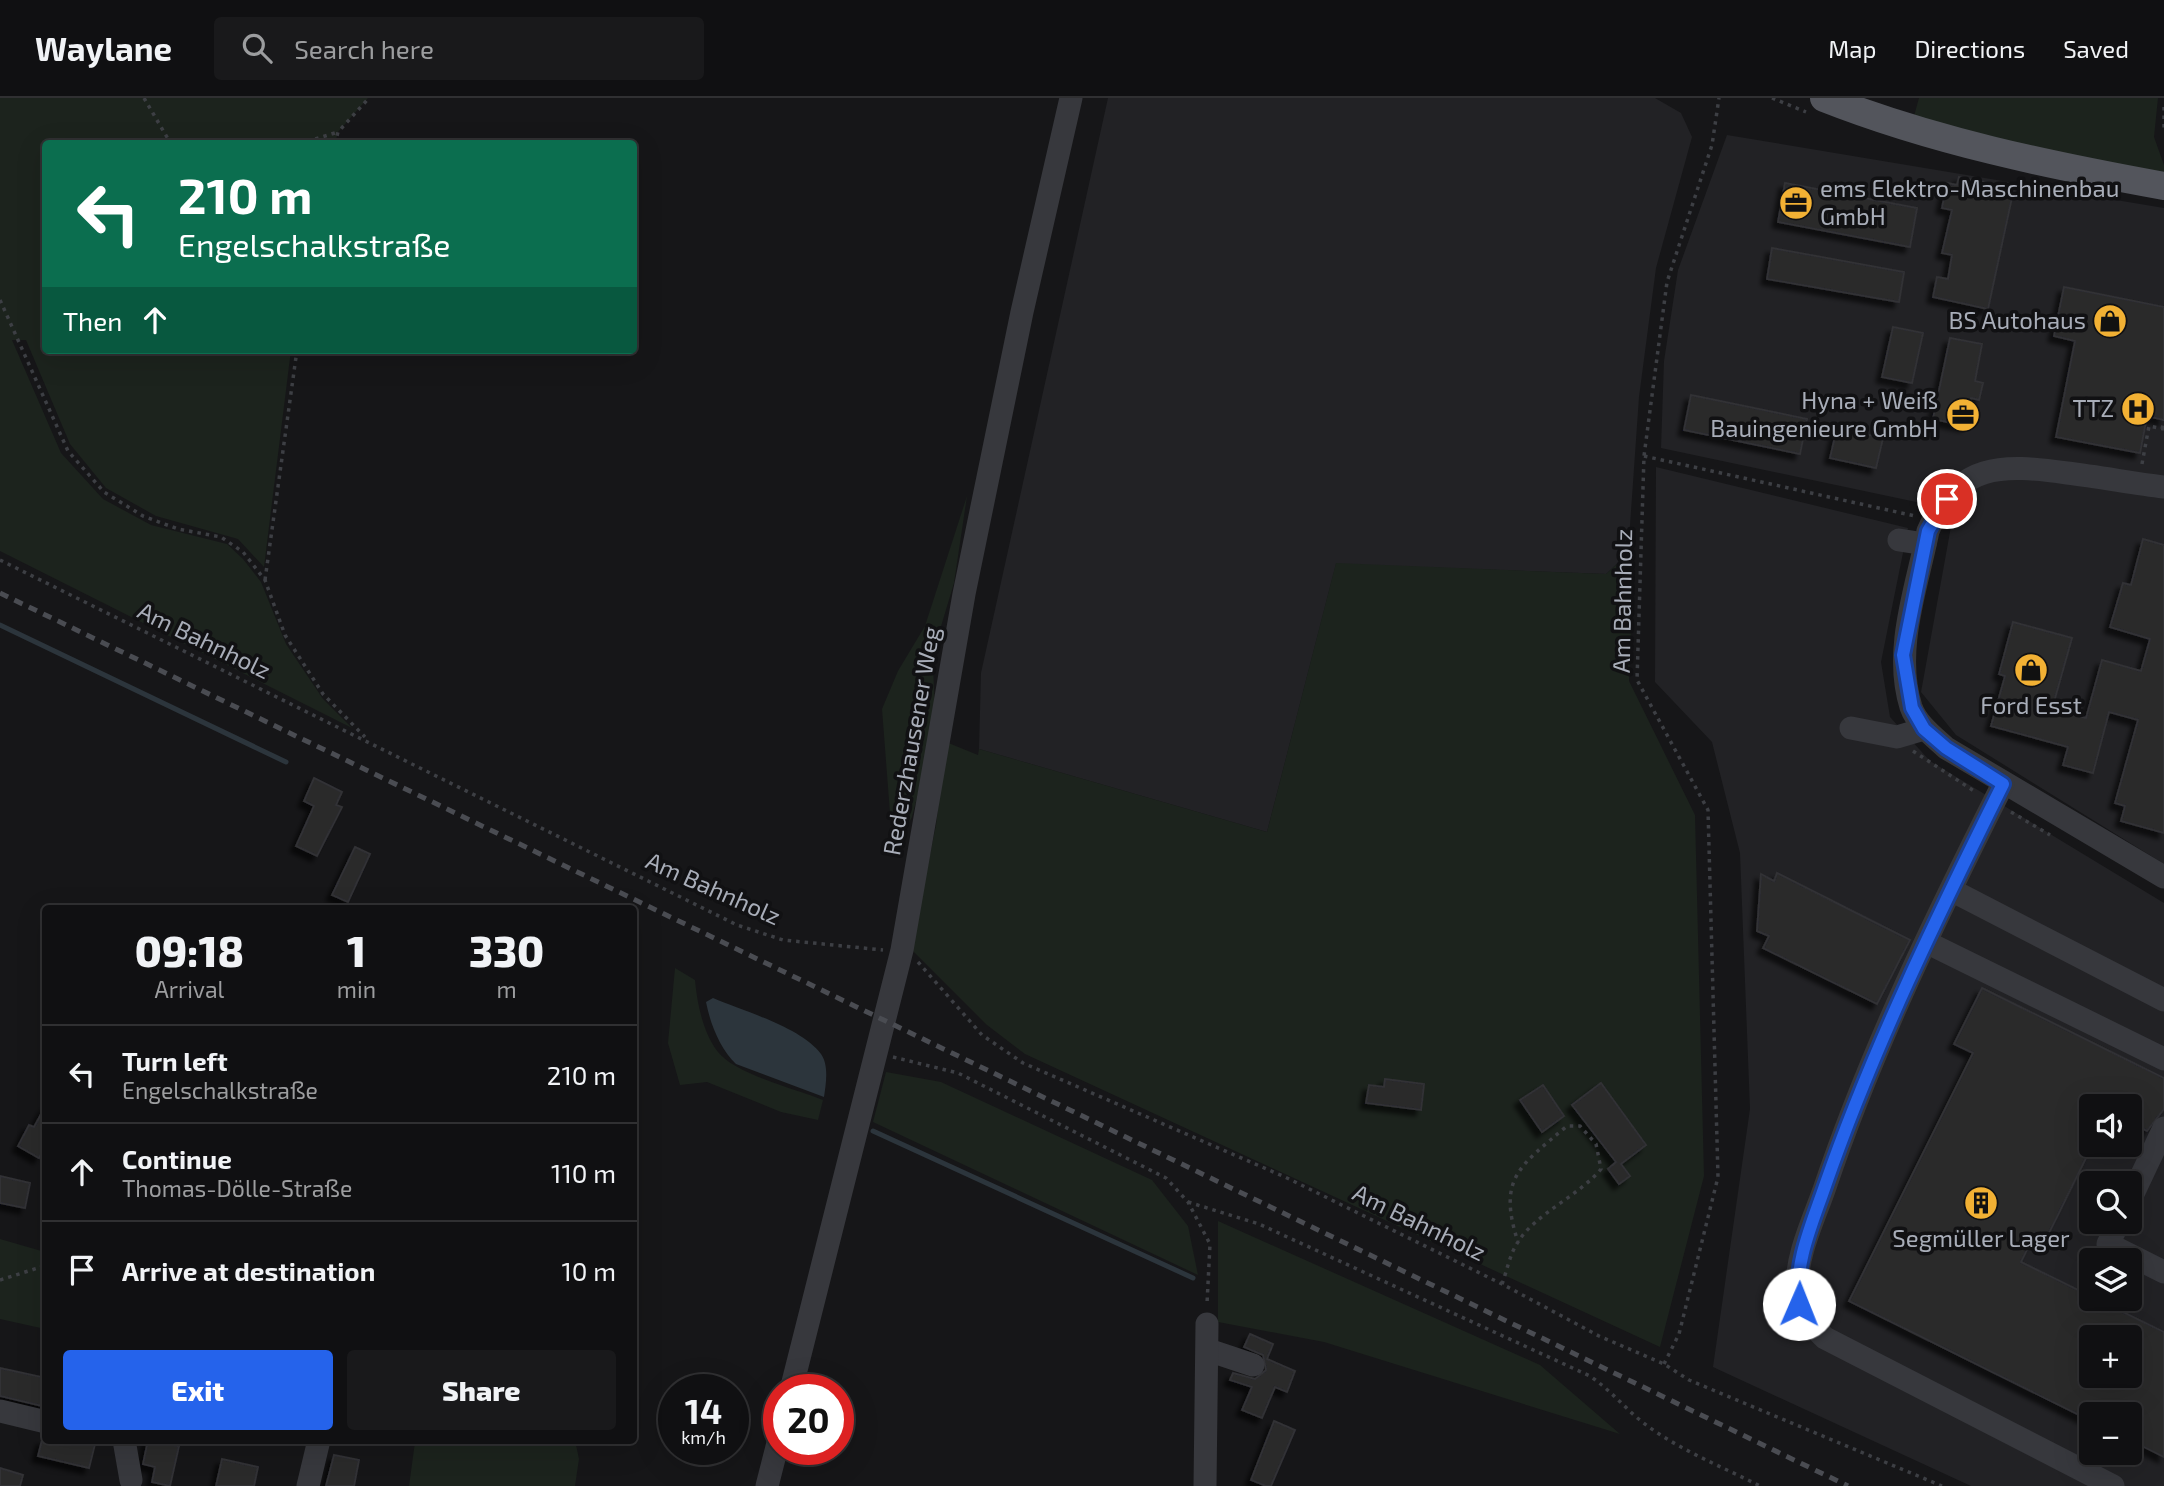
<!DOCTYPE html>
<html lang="en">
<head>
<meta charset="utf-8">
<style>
	:root { --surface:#101012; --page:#19191b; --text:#f1f3f6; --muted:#9c9d9f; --line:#303032; --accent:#2563eb }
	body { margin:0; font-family:"Exo 2",sans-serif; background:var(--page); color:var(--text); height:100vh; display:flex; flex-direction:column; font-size:26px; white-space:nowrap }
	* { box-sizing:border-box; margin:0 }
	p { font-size:23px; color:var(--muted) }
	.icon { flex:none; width:38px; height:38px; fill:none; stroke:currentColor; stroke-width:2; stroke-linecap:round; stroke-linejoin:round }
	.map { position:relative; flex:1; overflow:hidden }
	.sheet { position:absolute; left:42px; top:807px; width:595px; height:539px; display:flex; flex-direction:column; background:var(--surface); border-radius:7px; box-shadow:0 7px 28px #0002,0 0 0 2px var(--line) }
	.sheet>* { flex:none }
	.guide { position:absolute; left:42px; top:42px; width:595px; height:214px; border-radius:7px; box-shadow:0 7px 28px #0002,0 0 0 2px var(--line); background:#0b6e4f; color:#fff; overflow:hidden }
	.buttons { position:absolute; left:2079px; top:996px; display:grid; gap:14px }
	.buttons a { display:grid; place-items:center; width:63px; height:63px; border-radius:7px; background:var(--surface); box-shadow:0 7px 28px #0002,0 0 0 2px var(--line); font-size:35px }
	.speed { position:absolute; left:658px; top:1276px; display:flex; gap:14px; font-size:35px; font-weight:700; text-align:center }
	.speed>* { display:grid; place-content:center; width:91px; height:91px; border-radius:50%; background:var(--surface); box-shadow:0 7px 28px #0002,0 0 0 2px var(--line); line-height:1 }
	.speed small { font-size:18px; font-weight:400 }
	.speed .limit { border:10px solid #d22; background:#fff; color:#111 }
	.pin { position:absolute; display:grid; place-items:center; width:60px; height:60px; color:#fff; margin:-30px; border:4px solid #fff; border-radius:50%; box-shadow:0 2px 7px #0007 }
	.me { position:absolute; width:77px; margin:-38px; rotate:1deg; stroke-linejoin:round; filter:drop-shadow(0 0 5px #0008) }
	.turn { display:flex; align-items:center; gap:24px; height:147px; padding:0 21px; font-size:32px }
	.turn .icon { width:91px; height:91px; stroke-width:2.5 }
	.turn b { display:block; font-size:49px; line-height:60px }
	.then { display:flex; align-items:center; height:66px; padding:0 21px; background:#0003; gap:14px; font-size:26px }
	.eta { display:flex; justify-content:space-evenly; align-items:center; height:119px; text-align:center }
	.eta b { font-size:42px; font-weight:800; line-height:49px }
	.primary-button { display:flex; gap:14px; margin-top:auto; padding:14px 21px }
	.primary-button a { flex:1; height:80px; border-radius:7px; background:var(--accent); color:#fff; font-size:28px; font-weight:800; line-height:80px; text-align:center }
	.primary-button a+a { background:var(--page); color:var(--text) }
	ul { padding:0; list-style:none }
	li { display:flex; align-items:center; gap:21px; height:98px; padding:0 21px; border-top:2px solid var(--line) }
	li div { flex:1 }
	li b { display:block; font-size:26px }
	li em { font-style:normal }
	header { display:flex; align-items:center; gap:42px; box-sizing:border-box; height:98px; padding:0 35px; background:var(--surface); border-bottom:2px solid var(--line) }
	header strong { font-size:33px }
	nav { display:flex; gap:38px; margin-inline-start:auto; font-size:24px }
	.search { width:490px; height:63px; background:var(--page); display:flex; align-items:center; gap:18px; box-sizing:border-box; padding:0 24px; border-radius:7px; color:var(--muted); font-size:26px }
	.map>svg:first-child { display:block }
	.built { fill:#222225; fill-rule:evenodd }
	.green { fill:#1c231d }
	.water { fill:#2c353c }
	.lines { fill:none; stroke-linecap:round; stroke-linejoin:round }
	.stream { stroke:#2c353c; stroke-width:5 }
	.building { fill:#29292c; stroke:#303034; stroke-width:2; fill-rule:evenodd; filter:url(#shadow) }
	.path { stroke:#3d3f44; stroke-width:3.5; stroke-dasharray:3.5 5; stroke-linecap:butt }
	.minor { stroke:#37383d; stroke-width:23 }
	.major { stroke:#53555c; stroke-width:28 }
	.rail { stroke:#4a4c52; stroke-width:5; stroke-dasharray:9 7; stroke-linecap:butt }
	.route-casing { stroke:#184099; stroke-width:18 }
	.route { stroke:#2563eb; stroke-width:12 }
	.labels { text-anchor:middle; stroke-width:7; stroke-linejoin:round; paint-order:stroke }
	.poi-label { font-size:24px; fill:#a8adb8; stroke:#111113; text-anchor:end }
	.street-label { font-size:24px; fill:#a8adb8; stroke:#111113 }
</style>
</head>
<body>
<header>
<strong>Waylane</strong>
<div class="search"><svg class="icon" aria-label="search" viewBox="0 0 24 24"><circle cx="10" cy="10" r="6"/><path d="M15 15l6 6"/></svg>Search here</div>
<nav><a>Map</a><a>Directions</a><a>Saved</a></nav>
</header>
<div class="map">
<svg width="2164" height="1388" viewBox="0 0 2164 1388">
	<defs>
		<filter id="shadow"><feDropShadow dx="-5.5" dy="5.5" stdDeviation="2" flood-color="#0009"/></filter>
	</defs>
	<rect width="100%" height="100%" fill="#161618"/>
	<g class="built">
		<path d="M1108,0H1655L1681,15L1692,39L1656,170L1639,299L1628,456L1606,476L1336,466L1267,734L979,651L981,575Z"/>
		<path d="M1727,37L2164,110V766L1956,637L1921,594L1954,412L1661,350L1664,263L1678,172Z"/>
		<path d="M1656,369L1908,430L1881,564L1890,619L1930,663L2164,805V1388H1971L1713,1269L1750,1011L1740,755L1712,644L1655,584ZM2091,1008H2130V1046H2091ZM2091,1085H2130V1124H2091ZM2091,1162H2130V1200H2091ZM2091,1239H2130V1278H2091ZM2091,1316H2130V1354H2091Z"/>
	</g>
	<g class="green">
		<path d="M0,0H368L338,34L335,45L46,46V252H291L264,469L238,441L156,418L106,390L70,346L26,242H12L61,355L103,401L151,427L227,446L243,461L261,484L286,546L323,601L352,630L0,453Z"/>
		<path d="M1919,0H2158L2154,39L2164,67V78L1913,22Z"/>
		<path d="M967,398L954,485L939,535L933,570L935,609L925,668L912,719L893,754L882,611L898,573L925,528Z"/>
		<path d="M1628,456L1633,482L1629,583L1695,717L1704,1078L1660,1249L1025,956L987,927L911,851L936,727L946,644L978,657L979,651L1267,734L1336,465L1606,476Z"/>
		<path d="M675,870L695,882C697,905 703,935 718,954C735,976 796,991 823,1002L818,1022L781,1014L707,984L680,987L668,945Z"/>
		<path d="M886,974L941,984L1152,1082L1188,1128L1198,1177L873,1024Z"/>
		<path d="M1218,1123L1540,1267L1620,1336L1324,1244L1218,1224Z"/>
		<path d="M0,1141L45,1154V1231L0,1221Z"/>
		<path d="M404,1342H575L579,1361L575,1388H409L415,1344Z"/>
	</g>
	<path class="water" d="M713,900C743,913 801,929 821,956C829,967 826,986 824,999L736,966C720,951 710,925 706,904Z"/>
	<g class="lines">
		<g class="stream">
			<path d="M0,527L286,664"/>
			<path d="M873,1033L1193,1180"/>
		</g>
	</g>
	<g class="building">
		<path d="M1959,79L2014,90L1988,211L1933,199L1937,179L1948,181L1952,157L1942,155L1952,112L1942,110L1947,85L1957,87Z"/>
		<path d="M1785,85L1917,110L1910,149L1778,124Z"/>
		<path d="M1772,150L1904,174L1899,204L1767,181Z"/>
		<path d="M2064,189L2164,209V322L2147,318L2140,355L2056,339L2075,243L2054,238Z"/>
		<path d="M1893,229L1923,235L1912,285L1882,279Z"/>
		<path d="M1950,240L1982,246L1975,283L1983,285L1979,302L1971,300L1966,328L1933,321Z"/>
		<path d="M1691,297L1807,321L1800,356L1684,332Z"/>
		<path d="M1837,330L1883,340L1876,370L1830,360Z"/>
		<path d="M2143,441L2164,447V735L2121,723L2125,708L2115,705L2138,622L2109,614L2093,675L2063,667L2068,649L1991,628L2005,578L1999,576L2013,524L2072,540L2052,611L2086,620L2102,562L2141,573L2150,541L2110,529L2123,485L2131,487Z"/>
		<path d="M314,680L342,694L336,707L342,709L317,758L296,748L314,708L304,703Z"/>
		<path d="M355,749L370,756L348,804L332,797Z"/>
		<path d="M1777,775L1910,842L1877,906L1763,850L1769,838L1757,833L1761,776L1774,783Z"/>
		<path d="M1982,890L2164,980V1011L2147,1033L2130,1024V1008H2091V1050L2046,1141L2035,1135L2021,1164L2164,1234V1359L2130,1342V1316H2091V1323L1849,1203L1973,955L1954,946ZM2091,1239H2130V1278H2091Z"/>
		<path d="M1385,981L1424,986L1421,1012L1366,1005L1369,987L1384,989Z"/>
		<path d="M1601,985L1646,1047L1621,1066L1630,1078L1619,1086L1608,1071L1616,1064L1572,1007Z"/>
		<path d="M1543,987L1564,1018L1542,1034L1520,1002Z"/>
		<path d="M46,1007V1047L39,1060L18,1048L29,1027L34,1029Z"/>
		<path d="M0,1078L30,1085L25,1110L0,1105Z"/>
		<path d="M1250,1236L1273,1246L1267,1261L1295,1273L1287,1294L1275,1289L1262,1320L1242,1312L1252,1289L1230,1282L1233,1275L1255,1281L1266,1272L1263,1257L1244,1249Z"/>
		<path d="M0,1270L46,1280V1309L0,1298Z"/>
		<path d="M1274,1323L1295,1332L1271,1388H1266L1251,1382Z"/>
		<path d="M42,1342H80L95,1346L89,1370L38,1358Z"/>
		<path d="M148,1342L179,1348L170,1388L152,1384L155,1369L143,1366Z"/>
		<path d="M334,1357L359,1362L354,1388H326Z"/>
		<path d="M222,1361L258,1369L254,1388H216Z"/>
		<path d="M0,1370L23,1377L20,1388H0Z"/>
	</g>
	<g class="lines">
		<g class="path">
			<path d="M144,0L171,46"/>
			<path d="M1772,0L1806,14"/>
			<path d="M2164,9V32"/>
			<path d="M299,46L338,34"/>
			<path d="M335,46L338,34L369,0"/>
			<path d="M0,202L68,353L104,394L143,418L178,431L221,439L243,454L265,482L285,537L323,596L365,639"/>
			<path d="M2162,331L2164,322"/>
			<path d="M1644,358L1915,418"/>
			<path d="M2142,366L2149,328L2164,331"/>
			<path d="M0,462L737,827L783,842L883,852"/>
			<path d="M265,482L297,252"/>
			<path d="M1913,653L1977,695"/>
			<path d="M2011,714L2050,737"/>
			<path d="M918,864L982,937L1023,965L1285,1079L1502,1186L1599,1238L1664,1266L1689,1282L1942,1388"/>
			<path d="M893,959L958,975L1166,1080L1188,1104L1210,1146L1207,1206"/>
			<path d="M1188,1104L1259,1126L1590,1278C1607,1290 1620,1304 1635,1318C1671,1349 1719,1367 1760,1388"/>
			<path d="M0,1182L41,1169L46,1160"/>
			<path d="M1502,1186C1507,1173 1510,1155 1518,1144C1535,1116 1580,1097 1601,1071L1596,1046L1580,1028H1567C1520,1068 1497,1080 1518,1144"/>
			<path d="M1664,1266L1679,1236L1718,1079L1708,712L1637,582L1644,358L1667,184L1712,47L1719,0"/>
		</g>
		<g class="minor">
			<path d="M2164,389C2132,385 2100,379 2067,375C2002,366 1958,364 1928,433C1917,489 1893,552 1911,609C1917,626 1933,638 1946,650L2164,779"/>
			<path d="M1899,442L1925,446"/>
			<path d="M1851,630L1897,639L1924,631"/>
			<path d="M2003,686C1937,817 1872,950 1825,1089C1814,1121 1796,1157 1797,1191C1797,1213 1810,1226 1825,1240L2113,1388"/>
			<path d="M1951,792L2164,902"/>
			<path d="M1926,844L2164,961"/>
			<path d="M2130,1102L2164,1030"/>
			<path d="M2119,1124L2108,1146L2164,1174"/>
			<path d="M1208,1252L1253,1267"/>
			<path d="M791,1292L902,852L964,496L1022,214L1071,0"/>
			<path d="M0,1313L46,1324"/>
			<path d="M124,1342L131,1382"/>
			<path d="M308,1388L319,1342"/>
			<path d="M767,1388L779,1341"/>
			<path d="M1205,1388L1207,1226"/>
		</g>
		<path class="major" d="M1824,0C1933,43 2049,67 2164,88"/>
		<path class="rail" d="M0,495L1848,1388"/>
	</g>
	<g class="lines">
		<g class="route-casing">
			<path id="route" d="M1799,1206C1794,1165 1812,1126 1825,1088C1873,950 1938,817 2003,686L1946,650L1924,631L1912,610L1903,557L1928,433L1947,401"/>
		</g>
		<use href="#route" class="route"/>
	</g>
	<defs>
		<g id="office-disc" transform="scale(1.75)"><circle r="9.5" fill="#f2b134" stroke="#111113"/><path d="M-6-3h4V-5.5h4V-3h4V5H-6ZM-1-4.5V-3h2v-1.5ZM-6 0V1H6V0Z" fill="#111"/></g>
		<g id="shop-disc" transform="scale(1.75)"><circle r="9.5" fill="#f2b134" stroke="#111113"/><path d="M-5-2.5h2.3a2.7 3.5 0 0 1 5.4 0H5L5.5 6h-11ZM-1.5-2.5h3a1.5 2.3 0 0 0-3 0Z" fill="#111"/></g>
		<g id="hospital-disc" transform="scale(1.75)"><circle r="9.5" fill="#f2b134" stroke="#111113"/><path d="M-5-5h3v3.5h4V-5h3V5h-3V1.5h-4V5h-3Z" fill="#111"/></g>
		<g id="building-disc" transform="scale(1.75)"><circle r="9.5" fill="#f2b134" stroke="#111113"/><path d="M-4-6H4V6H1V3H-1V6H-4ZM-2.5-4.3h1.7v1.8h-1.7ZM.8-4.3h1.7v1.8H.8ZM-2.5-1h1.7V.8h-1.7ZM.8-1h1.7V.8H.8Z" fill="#111"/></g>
	</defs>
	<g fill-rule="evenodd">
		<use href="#office-disc" x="1796" y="105"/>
		<use href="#shop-disc" x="2110" y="223"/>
		<use href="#hospital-disc" x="2138" y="311"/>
		<use href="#office-disc" x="1963" y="317"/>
		<use href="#shop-disc" x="2031" y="572"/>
		<use href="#building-disc" x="1981" y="1105"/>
	</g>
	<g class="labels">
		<g class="poi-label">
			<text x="1820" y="99" text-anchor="start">ems Elektro-Maschinenbau<tspan x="1820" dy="28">GmbH</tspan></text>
			<text x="2086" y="231">BS Autohaus</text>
			<text x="1938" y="311">Hyna + Weiß<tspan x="1938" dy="28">Bauingenieure GmbH</tspan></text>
			<text x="2114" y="319">TTZ</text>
			<text x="2031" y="616" text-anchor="middle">Ford Esst</text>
			<text x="1981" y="1149" text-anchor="middle">Segmüller Lager</text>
		</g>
		<g class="street-label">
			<text transform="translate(1623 503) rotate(-89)" y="8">Am Bahnholz</text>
			<text transform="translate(204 543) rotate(26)" y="8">Am Bahnholz</text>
			<text transform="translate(912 643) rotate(-80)" y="8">Rederzhausener Weg</text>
			<text transform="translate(713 791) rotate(24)" y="8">Am Bahnholz</text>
			<text transform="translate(1419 1125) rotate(26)" y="8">Am Bahnholz</text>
		</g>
	</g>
</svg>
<div class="buttons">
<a><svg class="icon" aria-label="sound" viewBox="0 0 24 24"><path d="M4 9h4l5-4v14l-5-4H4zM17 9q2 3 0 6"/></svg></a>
<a><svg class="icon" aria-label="search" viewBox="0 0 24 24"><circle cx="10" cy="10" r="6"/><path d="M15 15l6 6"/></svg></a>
<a><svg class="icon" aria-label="layers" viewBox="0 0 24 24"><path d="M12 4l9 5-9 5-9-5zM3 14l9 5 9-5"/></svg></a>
<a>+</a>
<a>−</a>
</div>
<div class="speed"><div>14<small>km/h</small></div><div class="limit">20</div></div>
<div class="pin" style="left:1947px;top:401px;background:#d93025"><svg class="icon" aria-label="arrive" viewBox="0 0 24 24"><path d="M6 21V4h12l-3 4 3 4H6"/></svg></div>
<svg class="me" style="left:1799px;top:1206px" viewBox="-20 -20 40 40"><circle r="19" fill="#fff"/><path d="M0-13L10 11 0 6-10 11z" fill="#2563eb"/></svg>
<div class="guide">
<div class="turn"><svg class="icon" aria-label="left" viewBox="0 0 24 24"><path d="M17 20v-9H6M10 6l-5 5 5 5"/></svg><div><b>210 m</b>Engelschalkstraße</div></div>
<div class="then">Then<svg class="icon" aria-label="ahead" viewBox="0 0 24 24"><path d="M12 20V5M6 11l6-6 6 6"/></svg></div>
</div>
<section class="sheet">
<div class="eta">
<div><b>09:18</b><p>Arrival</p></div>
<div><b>1</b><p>min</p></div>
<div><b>330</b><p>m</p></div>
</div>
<ul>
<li><svg class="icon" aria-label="left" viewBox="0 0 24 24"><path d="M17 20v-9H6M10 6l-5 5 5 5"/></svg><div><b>Turn left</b><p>Engelschalkstraße</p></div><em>210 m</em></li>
<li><svg class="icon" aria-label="ahead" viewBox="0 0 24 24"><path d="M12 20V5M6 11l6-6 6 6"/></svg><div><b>Continue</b><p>Thomas-Dölle-Straße</p></div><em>110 m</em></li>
<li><svg class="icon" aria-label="arrive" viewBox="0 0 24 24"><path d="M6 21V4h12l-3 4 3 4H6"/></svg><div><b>Arrive at destination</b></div><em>10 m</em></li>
</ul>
<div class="primary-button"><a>Exit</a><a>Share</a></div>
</section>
</div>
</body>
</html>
